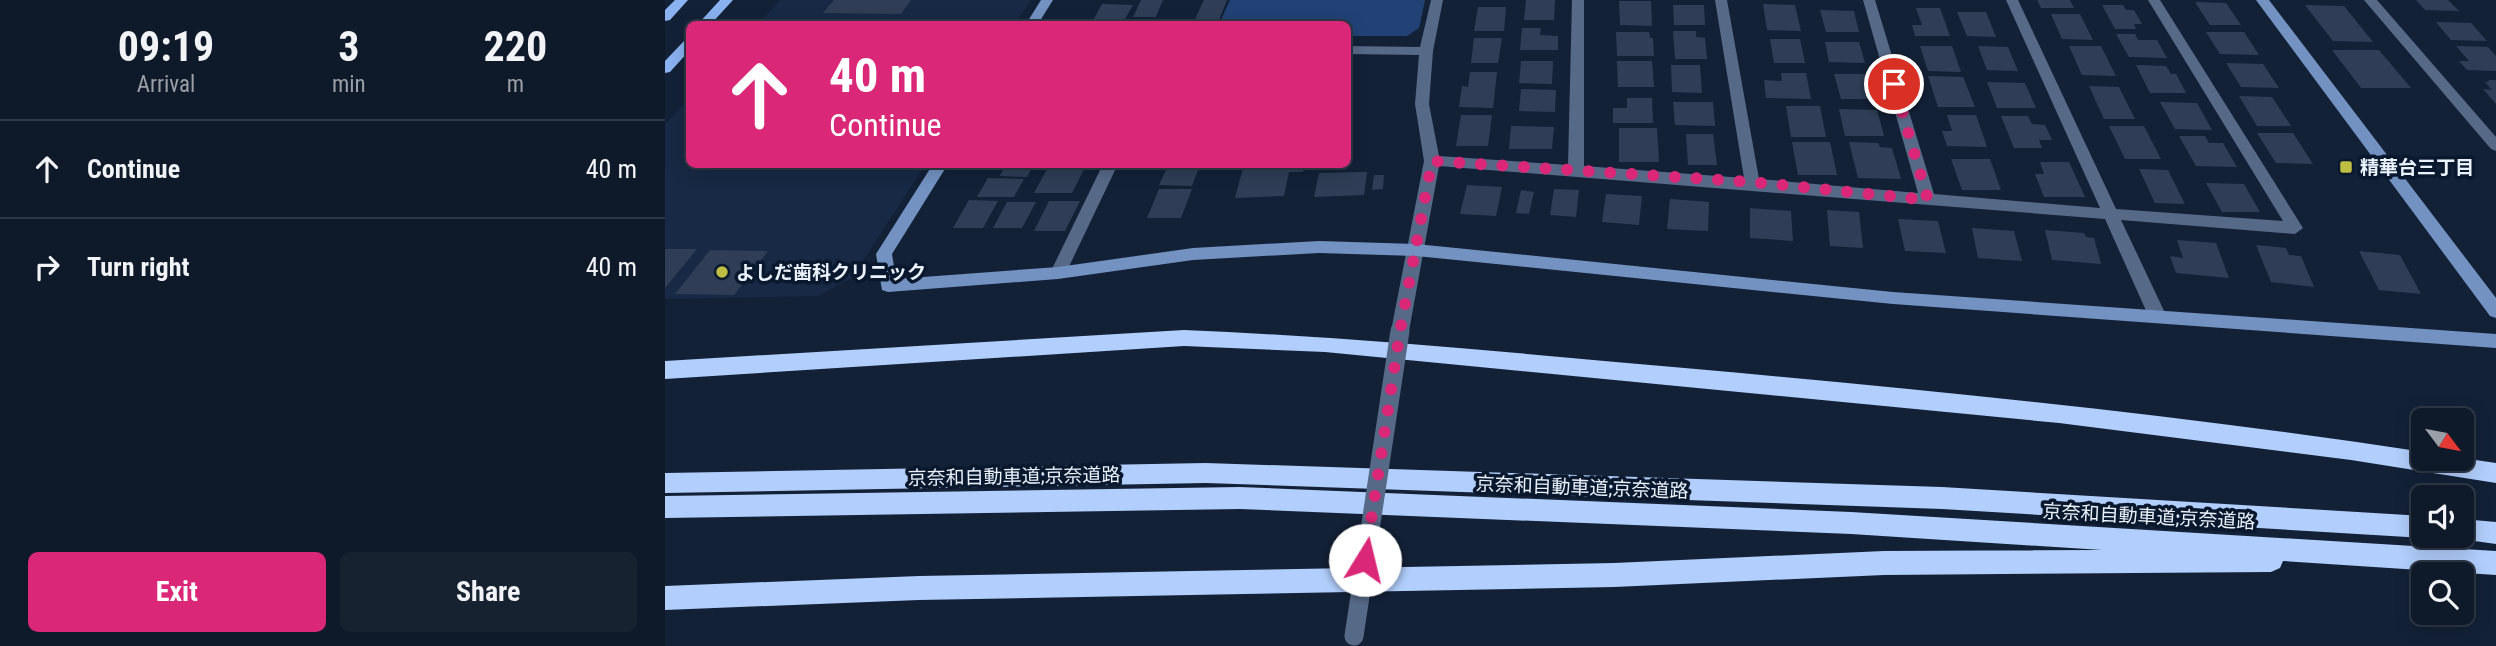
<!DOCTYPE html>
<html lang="en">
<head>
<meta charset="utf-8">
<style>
	:root { --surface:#0e1929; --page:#172231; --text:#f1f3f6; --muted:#9ba0a8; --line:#2e3846; --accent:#db2777 }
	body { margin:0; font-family:"Roboto Condensed","Noto Sans JP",sans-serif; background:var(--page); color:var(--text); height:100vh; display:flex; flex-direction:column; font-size:26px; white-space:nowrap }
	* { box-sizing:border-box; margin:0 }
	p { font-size:23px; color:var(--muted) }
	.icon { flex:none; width:38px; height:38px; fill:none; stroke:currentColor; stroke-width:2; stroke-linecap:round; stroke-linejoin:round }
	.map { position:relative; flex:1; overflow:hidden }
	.drawer { display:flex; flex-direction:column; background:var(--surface); width:665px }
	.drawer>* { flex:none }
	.hud { position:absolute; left:21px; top:21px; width:665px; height:147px; border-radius:10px; box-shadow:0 4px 18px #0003,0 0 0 2px var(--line); background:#db2777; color:#fff; overflow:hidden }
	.needle { width:46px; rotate:122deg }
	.buttons { position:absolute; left:1746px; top:408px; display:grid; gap:14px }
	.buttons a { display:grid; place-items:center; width:63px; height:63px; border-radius:10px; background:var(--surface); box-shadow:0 4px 18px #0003,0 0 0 2px var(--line); font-size:35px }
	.pin { position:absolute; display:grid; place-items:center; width:60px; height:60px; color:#fff; margin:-30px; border:4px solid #fff; border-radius:50%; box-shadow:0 2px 7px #0007 }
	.me { position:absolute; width:77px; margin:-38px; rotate:9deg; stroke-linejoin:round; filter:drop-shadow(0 0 5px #0008) }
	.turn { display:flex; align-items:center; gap:24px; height:147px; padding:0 28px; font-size:32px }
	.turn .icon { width:91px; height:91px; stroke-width:2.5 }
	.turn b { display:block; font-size:49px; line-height:60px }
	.eta { display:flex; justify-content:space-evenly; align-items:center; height:119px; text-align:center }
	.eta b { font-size:42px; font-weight:700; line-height:49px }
	.cta { display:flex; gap:14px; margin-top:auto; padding:14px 28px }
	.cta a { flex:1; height:80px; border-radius:10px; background:var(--accent); color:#fff; font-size:28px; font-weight:700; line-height:80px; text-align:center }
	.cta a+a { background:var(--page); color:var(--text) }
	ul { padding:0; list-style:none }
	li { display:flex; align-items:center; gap:21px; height:98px; padding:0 28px; border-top:2px solid var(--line) }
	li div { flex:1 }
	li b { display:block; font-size:26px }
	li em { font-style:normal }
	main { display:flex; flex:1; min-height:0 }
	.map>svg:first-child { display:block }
	.built { fill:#182945 }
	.green { fill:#224275 }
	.building { fill:#2f3e56 }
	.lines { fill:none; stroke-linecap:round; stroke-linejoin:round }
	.street { fill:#566987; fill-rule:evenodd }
	.secondary { fill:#7392c2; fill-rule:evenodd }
	.primary { fill:#8ab1f0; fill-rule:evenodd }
	.highway { fill:#b1cefc; fill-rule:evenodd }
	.street-bridge { stroke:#566987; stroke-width:19 }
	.route { stroke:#db2777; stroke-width:12; stroke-dasharray:0 21.6 }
	.poi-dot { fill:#bebe42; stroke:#0a182d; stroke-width:2.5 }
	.labels { text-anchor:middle; stroke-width:7; stroke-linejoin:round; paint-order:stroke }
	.poi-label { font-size:19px; font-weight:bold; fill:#eaf2fe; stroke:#0a182d; text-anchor:start }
	.street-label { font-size:19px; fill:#eaf2fe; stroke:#0a182d }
</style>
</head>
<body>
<main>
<section class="drawer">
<div class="eta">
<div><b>09:19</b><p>Arrival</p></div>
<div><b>3</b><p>min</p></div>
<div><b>220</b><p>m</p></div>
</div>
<ul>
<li><svg class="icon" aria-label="ahead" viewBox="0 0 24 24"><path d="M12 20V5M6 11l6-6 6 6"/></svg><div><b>Continue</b></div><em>40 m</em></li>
<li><svg class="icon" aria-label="right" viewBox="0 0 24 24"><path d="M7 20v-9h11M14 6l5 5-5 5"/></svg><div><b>Turn right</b></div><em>40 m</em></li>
</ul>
<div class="cta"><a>Exit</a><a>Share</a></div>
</section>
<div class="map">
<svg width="1831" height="646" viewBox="0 0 1831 646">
	<rect width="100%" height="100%" fill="#132137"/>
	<g class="built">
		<path d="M115,0H366L350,24H93Z"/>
		<path d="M24,98V164L260,165L187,278L153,296L0,299V124Z"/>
	</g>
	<path class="green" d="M565,0H760L754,28L742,36H683L682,24H554Z"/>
	<g class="building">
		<path d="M169,0H246L236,14L158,13Z"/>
		<path d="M476,0H498L491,17H468Z"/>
		<path d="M539,0H562L554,20L530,19Z"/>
		<path d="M861,0H890L889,20H859Z"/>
		<path d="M1372,0H1405L1409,8H1376Z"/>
		<path d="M1751,0H1783L1794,11L1760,10Z"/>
		<path d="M954,1H986L987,26L955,25Z"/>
		<path d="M1530,2L1561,3L1576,25H1545Z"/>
		<path d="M437,4L468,5L457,24H426Z"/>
		<path d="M1098,4L1130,5L1136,31L1102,30Z"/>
		<path d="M1008,5H1039L1040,25H1009Z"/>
		<path d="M1437,5H1458L1461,10H1469L1477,24H1469L1471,29H1450Z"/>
		<path d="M1640,5L1679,6L1708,42L1668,41Z"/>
		<path d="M813,7H841L839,31H809Z"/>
		<path d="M1251,8H1275L1285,36H1250L1247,25H1257Z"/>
		<path d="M1155,10L1189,11L1194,32H1161Z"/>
		<path d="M1292,12H1321L1331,37L1302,36Z"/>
		<path d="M1386,14H1415L1428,40L1397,39Z"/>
		<path d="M1771,22L1806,23L1822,41L1786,40Z"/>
		<path d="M857,28H876L875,35L893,36V50H855Z"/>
		<path d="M1008,31H1031V37L1040,38L1042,59H1010Z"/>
		<path d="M951,32H984L985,38H988L989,56H952Z"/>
		<path d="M1541,32H1579L1594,55L1555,54Z"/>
		<path d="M1451,34H1470L1473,40H1492L1502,58L1464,57Z"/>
		<path d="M809,38H837L833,63H806Z"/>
		<path d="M1105,39H1135L1140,63H1109Z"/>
		<path d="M1160,42H1194L1200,63L1164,62Z"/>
		<path d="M1255,46H1287L1296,72L1263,71Z"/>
		<path d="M1313,46L1343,47L1353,71L1322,70Z"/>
		<path d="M1404,46H1436L1451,76L1417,75Z"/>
		<path d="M1791,46L1823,47L1831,56V71L1802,70L1794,61H1804Z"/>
		<path d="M1667,50H1714L1746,88H1696Z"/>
		<path d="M856,61H888L887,84L854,83Z"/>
		<path d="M952,61H987L989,87H953Z"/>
		<path d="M1561,63L1598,64L1614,88L1576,87Z"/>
		<path d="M1006,65H1035L1037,93L1007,92Z"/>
		<path d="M1471,65L1501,66L1506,74H1511L1521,93H1485Z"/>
		<path d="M805,72H832L828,108L794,107L797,86L803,87Z"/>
		<path d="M1116,73H1141L1146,99L1101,98L1099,80L1117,81Z"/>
		<path d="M1169,74H1203L1210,99H1176Z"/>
		<path d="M1263,76L1298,77L1310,107H1273Z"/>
		<path d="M1823,80H1831V104L1818,89L1827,90L1820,82H1824Z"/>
		<path d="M1322,82L1360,83L1371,108H1332Z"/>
		<path d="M1424,86L1454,87L1470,119H1439Z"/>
		<path d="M856,89L891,90L890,112L854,111Z"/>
		<path d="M1574,96L1607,97L1626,126H1592Z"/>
		<path d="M962,98H987L988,123H948V108H962Z"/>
		<path d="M1008,102H1048L1050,126L1010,125Z"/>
		<path d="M1495,102L1532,103L1547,130L1510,129Z"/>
		<path d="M1121,106H1155L1161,137H1126Z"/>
		<path d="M1174,109L1212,110L1219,136H1180Z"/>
		<path d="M796,115H827L823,146H791Z"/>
		<path d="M1282,115H1311L1322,147L1282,146L1277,131H1287Z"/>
		<path d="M1336,116H1363L1367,124L1380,125L1387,140H1374L1377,148H1349Z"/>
		<path d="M846,126L889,127L887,149H844Z"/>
		<path d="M1444,126H1479L1496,159H1460Z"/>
		<path d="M954,128H992L994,162H954Z"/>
		<path d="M1592,133H1628L1648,164L1611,163Z"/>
		<path d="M1021,134H1048L1052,165H1023Z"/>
		<path d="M1514,136H1540L1544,143H1558L1572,167L1531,166Z"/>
		<path d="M1127,142H1165L1172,175H1133Z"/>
		<path d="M1184,142L1213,143L1215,147L1227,148L1236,179L1193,178Z"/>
		<path d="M1286,159H1325L1336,190H1297Z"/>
		<path d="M1375,162H1404L1420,197H1379L1370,174H1379Z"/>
		<path d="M341,164H369L362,177L335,176Z"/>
		<path d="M381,164H420L418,168L379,167Z"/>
		<path d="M579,164H640L638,172H624L619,196L570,198Z"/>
		<path d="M382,169H419L407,193H369Z"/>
		<path d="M1474,169L1503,170L1520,204L1490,203Z"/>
		<path d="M501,170H533L527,186L494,185Z"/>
		<path d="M702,172L699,195L649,197L654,173Z"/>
		<path d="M709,175H719L718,189L707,190Z"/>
		<path d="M323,178L359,179L349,197H312Z"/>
		<path d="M1541,183L1579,184L1595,212H1557Z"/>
		<path d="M802,185L837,187L831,216L795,214Z"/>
		<path d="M494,189H527L516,218H482Z"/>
		<path d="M889,189L914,190L911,217L885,215Z"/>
		<path d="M856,190L869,192L864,214L851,213Z"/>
		<path d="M941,194L977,196L974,225L937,222Z"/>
		<path d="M1005,199L1044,202L1043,231L1002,229Z"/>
		<path d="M304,200L333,201L318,228H288Z"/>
		<path d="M384,201H415L400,231H369Z"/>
		<path d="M342,202H371L357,228H328Z"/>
		<path d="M1085,208L1126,211L1128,241L1085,238Z"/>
		<path d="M1162,210L1194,212L1198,248L1165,246Z"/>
		<path d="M1233,219L1273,221L1281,253L1240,251Z"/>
		<path d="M1307,228L1349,231L1357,261L1313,258Z"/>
		<path d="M1380,230L1419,233L1421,237L1429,238L1436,264L1387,260Z"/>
		<path d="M1512,240L1551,243L1564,278L1511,273L1505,256L1518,258Z"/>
		<path d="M1591,245L1621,248L1624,255L1636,256L1649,287L1606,282Z"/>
		<path d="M0,249H32L0,288Z"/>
		<path d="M45,250L103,251L69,295L10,294Z"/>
		<path d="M1694,251L1735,255L1756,294L1714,290Z"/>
	</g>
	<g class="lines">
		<g class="street">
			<path d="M766,0H778L768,51L764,104L774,156L903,165L907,0H919V166L1079,178L1050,0H1062L1094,179L1253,193L1198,0H1210L1269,194L1435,208L1341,0H1353L1451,209L1618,221L1483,0H1495L1638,228L1630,234L1456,220L1501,315L1498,320H1486L1483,315L1440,219L774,166L744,331L741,336H729L726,331L759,161L750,104L754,55L682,54V46L755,47Z"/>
			<path d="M1699,0H1712L1831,137V151L1826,149Z"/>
			<path d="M438,164H453L399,277H387L385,273Z"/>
		</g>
		<g class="secondary">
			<path d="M376,0H388L373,24H361Z"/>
			<path d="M1591,0H1604L1831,298V318L1825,316Z"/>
			<path d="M268,164H283L227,254L231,279L393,267L528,248L654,241L751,244L1228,292L1831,334V348L1228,304L751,256L654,253L528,260L393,279L223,292L217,290L211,254Z"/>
		</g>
		<g class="primary">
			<path d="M10,0H23L5,20L0,21V10Z"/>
			<path d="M55,0H68L46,24H33Z"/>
			<path d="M24,40V51L5,72L0,73V61L19,41Z"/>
		</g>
		<g class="highway">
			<path d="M519,330C690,337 860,354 1031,369C1274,391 1517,415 1759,452V458H1797L1831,463V483L1686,460L1394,423L660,352L519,346L0,379V361Z"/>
			<path d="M541,463L1277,487L1759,516V536H1766L1759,538L1277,509L541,483L0,493V473Z"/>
			<path d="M575,487L1186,512L1831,551V575L1618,561L1615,568L1606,572L1219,575L949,587L254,600L0,610V586L254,576L949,563L1219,551L1437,550L1186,534L575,509L0,518V496Z"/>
			<path d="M1797,519L1831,522V544L1788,538L1787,536H1797Z"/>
		</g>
		<path class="street-bridge" d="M689,636L735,331"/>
	</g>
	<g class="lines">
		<path class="route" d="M700,560L735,331L767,161L1087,182L1263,200L1229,84"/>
	</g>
	<g class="poi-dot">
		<rect x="1674" y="160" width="14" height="14" rx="3.5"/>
		<circle cx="57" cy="272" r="7"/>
	</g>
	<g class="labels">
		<g class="poi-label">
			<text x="1695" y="174">精華台三丁目</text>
			<text x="71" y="279">よしだ歯科クリニック</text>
		</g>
		<g class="street-label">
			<text transform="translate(349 476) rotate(-1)" y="7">京奈和自動車道;京奈道路</text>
			<text transform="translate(917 487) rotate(2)" y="7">京奈和自動車道;京奈道路</text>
			<text transform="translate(1484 516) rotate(3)" y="7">京奈和自動車道;京奈道路</text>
		</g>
	</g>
</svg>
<div class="buttons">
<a><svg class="needle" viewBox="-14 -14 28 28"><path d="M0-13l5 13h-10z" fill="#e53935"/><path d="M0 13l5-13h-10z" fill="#9ba0a8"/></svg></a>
<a><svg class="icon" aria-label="sound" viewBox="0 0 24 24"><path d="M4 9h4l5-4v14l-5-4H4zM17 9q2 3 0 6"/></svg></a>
<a><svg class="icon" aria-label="search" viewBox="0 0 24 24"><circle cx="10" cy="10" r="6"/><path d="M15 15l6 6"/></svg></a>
</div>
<div class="pin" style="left:1229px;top:84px;background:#d93025"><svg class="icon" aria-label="arrive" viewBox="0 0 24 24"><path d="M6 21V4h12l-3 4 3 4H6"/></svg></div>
<svg class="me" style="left:700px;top:560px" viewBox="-20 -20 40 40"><circle r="19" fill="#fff"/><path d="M0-13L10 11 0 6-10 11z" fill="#db2777"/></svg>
<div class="hud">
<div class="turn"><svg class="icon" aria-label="ahead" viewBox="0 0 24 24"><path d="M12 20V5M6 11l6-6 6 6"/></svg><div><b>40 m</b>Continue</div></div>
</div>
</div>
</main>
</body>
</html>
